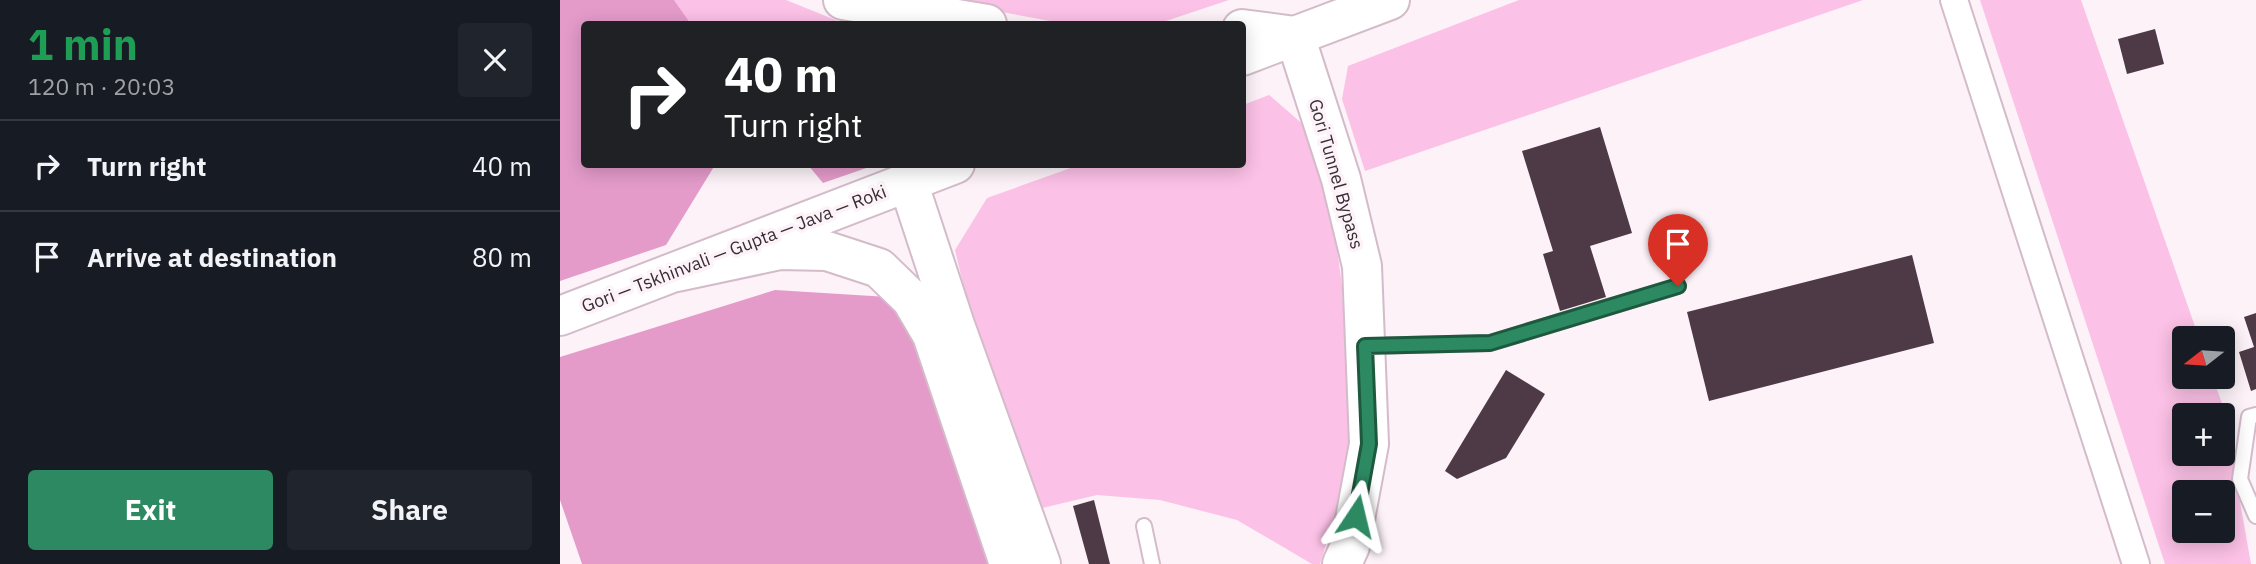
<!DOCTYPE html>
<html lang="en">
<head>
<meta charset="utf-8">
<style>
	:root { --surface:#171b24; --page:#20242c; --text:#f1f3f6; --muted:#9ea1a6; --line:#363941; --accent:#2c8961 }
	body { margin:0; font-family:"IBM Plex Sans",sans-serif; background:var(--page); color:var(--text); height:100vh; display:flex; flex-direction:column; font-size:26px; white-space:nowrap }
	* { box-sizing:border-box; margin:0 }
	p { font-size:23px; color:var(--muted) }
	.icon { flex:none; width:38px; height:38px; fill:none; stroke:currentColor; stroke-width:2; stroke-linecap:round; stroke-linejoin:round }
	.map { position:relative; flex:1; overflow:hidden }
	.panel { display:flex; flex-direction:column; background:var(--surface); width:560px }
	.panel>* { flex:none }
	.guide { position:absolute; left:21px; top:21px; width:665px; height:147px; border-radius:7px; box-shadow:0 4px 18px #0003; background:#202124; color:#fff; overflow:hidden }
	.needle { width:46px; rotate:253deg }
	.fabs { position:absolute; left:1612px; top:326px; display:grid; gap:14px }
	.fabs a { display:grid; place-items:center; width:63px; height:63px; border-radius:7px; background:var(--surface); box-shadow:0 4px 18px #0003; font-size:35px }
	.pin { position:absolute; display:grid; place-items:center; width:60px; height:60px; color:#fff; margin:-72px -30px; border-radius:50% 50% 50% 0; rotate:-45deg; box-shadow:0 0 7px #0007 }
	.pin .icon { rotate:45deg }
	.me { position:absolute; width:77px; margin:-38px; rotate:10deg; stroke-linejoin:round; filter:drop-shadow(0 0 5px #0008) }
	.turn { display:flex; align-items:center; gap:24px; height:147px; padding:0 28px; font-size:32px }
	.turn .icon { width:91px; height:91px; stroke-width:2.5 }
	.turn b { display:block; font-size:49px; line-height:60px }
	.round { display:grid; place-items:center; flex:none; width:74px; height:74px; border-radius:7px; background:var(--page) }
	.head { display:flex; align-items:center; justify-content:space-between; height:119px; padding:0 28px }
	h1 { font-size:42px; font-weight:700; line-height:52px; color:#1e9e55 }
	.button { display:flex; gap:14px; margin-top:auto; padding:14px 28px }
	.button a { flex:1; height:80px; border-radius:7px; background:var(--accent); color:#fff; font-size:28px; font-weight:700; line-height:80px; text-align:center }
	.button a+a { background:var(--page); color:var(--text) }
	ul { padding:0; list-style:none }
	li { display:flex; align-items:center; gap:21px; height:91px; padding:0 28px; border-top:2px solid var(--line) }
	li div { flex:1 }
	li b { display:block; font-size:26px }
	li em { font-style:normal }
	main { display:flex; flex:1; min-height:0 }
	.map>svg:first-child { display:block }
	.green { fill:#fbc1e6; fill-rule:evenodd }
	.forest { fill:#e49bca }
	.building { fill:#4d3a46 }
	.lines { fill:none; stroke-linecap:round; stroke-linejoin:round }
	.lane-casing { stroke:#d4bbca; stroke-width:18 }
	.street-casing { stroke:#d4bbca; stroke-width:30 }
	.secondary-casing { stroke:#d4bbca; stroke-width:42 }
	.highway-casing { stroke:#d4bbca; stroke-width:42 }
	.lane { stroke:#fff; stroke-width:14 }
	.street { stroke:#fff; stroke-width:26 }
	.secondary { stroke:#fff; stroke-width:38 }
	.highway { stroke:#fff; stroke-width:38 }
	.route-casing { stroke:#1d593f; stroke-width:18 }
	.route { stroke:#2c8961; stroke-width:12 }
	.labels { text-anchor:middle; stroke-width:7; stroke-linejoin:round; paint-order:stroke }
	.street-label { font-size:18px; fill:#372e33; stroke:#fcf2f8 }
</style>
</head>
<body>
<main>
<section class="panel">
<div class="head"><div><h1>1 min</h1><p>120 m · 20:03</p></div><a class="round"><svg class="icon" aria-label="close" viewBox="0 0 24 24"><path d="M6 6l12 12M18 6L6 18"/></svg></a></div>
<ul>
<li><svg class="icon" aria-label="right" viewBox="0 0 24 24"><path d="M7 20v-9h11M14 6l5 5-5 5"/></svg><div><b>Turn right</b></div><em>40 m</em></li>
<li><svg class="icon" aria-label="arrive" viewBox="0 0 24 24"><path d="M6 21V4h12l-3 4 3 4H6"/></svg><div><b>Arrive at destination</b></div><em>80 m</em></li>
</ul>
<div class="button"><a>Exit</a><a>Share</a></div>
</section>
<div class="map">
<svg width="1696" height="564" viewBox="0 0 1696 564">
	<rect width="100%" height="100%" fill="#fcf2f8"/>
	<g class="green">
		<path d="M114,0H226L283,23L131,24Z"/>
		<path d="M376,0H669L603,22L501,23Z"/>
		<path d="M959,0H1303L805,171L782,99L788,66Z"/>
		<path d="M1420,0H1521L1639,338H1624V376H1652L1663,406L1691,564H1605ZM1624,415H1662V453H1624ZM1624,492H1662V530H1624Z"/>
		<path d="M709,95L745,126L768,184L785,307L789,470L760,564H752L677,520L600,500L537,495L478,509L411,318L395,250L427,198L519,165L682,164L683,105Z"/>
	</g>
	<g class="forest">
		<path d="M0,0H114L131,24H24V164L155,165L106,245L0,281Z"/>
		<path d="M248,165H315L263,183Z"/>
		<path d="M215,290L328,297L362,354L431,564H22L0,500V357Z"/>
	</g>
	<g class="building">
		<path d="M1595,29L1604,64L1567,74L1558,39Z"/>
		<path d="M1040,127L1072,233L1030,246L1046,297L1000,311L983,254L993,251L962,151Z"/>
		<path d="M1352,255L1374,343L1149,401L1127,312Z"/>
		<path d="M1696,313V389L1691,391L1679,352L1694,347L1684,317Z"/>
		<path d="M946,370L985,394L946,458L897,479L885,471Z"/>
		<path d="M534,500L550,564H529L513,506Z"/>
	</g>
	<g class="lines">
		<g class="lane-casing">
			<g id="lane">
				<path d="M806,346L930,343L1118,286"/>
				<path d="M1696,415L1689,417L1680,479L1696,516"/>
				<path d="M584,526L592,564"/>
			</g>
		</g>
		<g class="street-casing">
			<path id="street" d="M1394,0L1576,564"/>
		</g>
		<g class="secondary-casing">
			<g id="secondary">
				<path d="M735,36L781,179L802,266L809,444L790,546L782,564"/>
				<path d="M682,56L830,0"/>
				<path d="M0,316L395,164"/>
			</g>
		</g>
		<g class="highway-casing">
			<g id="highway">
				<path d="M283,0L427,24"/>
				<path d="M682,29L735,36"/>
				<path d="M348,182L395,325L481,564"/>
				<path d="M117,272L220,250L267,251L319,268L351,299L372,335L449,564"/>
			</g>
		</g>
		<use href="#lane" class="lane"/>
		<use href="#street" class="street"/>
		<use href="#secondary" class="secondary"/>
		<use href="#highway" class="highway"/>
	</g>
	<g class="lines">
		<g class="route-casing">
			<path id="route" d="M796,516L809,444L805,346L930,343L1118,286"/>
		</g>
		<use href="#route" class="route"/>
	</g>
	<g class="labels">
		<g class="street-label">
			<text transform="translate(776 174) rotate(74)" y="6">Gori Tunnel Bypass</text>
			<text transform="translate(174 249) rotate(-21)" y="6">Gori — Tskhinvali — Gupta — Java — Roki</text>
		</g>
	</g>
</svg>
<div class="fabs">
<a><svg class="needle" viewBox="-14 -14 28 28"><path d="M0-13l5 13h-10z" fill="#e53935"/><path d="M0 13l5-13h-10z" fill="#9ea1a6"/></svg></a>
<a>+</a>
<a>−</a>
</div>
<div class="pin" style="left:1118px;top:286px;background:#d93025"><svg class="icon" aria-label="arrive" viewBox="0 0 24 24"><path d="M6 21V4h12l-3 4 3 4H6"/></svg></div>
<svg class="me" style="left:796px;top:516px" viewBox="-20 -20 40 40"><path d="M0-17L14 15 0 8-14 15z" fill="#2c8961" stroke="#fff" stroke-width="4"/></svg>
<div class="guide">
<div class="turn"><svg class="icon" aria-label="right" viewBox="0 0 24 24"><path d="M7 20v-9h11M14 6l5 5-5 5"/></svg><div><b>40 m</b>Turn right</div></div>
</div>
</div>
</main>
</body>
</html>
